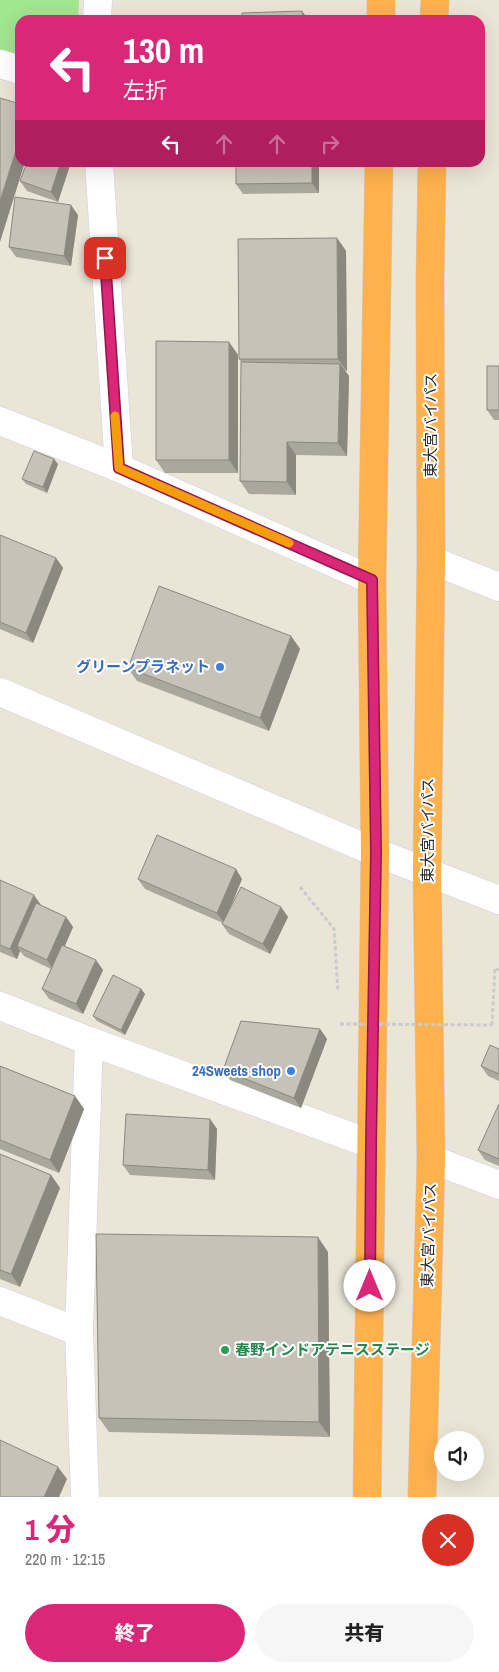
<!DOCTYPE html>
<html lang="ja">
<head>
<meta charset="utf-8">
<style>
	:root { --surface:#fff; --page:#f6f6f6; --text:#222; --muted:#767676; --accent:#db2777 }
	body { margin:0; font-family:"Archivo Narrow","Noto Sans JP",sans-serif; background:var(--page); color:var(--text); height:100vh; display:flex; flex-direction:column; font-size:19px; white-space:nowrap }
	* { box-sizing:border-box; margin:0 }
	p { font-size:16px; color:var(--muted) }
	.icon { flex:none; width:28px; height:28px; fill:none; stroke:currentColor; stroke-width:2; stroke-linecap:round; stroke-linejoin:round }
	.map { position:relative; height:1497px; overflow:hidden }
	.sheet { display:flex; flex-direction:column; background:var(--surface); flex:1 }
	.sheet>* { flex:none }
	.guide { position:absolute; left:15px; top:15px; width:470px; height:152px; border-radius:15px; box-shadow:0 5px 20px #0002; background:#db2777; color:#fff; overflow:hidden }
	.tools { position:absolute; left:434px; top:1431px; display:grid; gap:10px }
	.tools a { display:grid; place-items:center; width:50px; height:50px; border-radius:50%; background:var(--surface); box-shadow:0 5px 20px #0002; font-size:25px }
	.pin { position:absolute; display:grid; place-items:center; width:42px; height:42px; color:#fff; margin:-21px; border-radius:10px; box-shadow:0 2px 8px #0006 }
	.me { position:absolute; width:55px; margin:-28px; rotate:0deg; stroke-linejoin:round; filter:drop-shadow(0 0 4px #0008) }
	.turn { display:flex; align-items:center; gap:18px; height:105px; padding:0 25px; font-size:22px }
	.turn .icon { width:65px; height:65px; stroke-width:2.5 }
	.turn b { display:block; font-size:35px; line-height:42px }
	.lanes { display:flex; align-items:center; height:48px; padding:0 25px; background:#0003; justify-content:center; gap:25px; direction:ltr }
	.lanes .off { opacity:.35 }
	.round { display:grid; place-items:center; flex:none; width:52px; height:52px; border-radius:26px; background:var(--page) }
	.headline { display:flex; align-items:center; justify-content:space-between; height:85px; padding:0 25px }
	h1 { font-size:30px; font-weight:800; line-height:38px; color:var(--accent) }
	.primary-button { display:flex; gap:10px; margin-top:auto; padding:10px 25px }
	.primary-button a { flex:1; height:58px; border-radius:30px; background:var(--accent); color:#fff; font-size:20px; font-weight:800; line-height:58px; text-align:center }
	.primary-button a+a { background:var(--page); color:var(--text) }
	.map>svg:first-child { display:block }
	.green { fill:#a2e690 }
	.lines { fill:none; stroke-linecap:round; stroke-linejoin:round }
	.street-casing { stroke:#cdcee2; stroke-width:29 }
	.secondary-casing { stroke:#cdcee2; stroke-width:29 }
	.highway-casing { stroke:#cbcbcb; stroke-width:29 }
	.path { stroke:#cbcbcb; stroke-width:3; stroke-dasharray:4 2.5; stroke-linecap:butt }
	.street { stroke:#fff; stroke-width:28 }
	.secondary { stroke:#fff; stroke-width:28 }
	.highway { stroke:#ffb14e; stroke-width:28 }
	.path-bridge { stroke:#cbcbcb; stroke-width:3; stroke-dasharray:4 2.5; stroke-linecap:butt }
	.wall { fill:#aaa79d }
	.shaded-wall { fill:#8b8880 }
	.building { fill:#c6c2b7; stroke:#8b8880 }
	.route-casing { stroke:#8e194d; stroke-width:12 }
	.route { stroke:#db2777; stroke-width:9 }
	.slow { stroke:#f59e0b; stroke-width:9 }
	.shop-dot { fill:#3f7fe0; stroke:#fff; stroke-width:2 }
	.leisure-dot { fill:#2e9e5b; stroke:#fff; stroke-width:2 }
	.labels { text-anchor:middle; stroke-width:4; stroke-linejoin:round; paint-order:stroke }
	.street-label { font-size:15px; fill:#272727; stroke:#fff }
	.shop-label { font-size:15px; font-weight:bold; fill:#366cbe; stroke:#fff; text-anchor:end }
	.leisure-label { font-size:15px; font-weight:bold; fill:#27864d; stroke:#fff; text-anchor:start }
</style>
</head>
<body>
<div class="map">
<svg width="499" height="1497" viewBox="0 0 499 1497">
	<rect width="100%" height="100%" fill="#ebe5d7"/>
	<path class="green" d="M0,0H79L78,20H20V55L0,49Z"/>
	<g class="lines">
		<g class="street-casing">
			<g id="street">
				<path d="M97,20L98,0"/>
				<path d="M0,64L20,70"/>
				<path d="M99,162L119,468"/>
				<path d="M0,421L119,468L372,580"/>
				<path d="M431,560L499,587"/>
				<path d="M0,1006L89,1041L371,1144"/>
				<path d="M431,1159L499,1185"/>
				<path d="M0,1301L79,1332"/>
				<path d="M85,1497L79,1332L89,1041"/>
			</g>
		</g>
		<g class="secondary-casing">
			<path id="secondary" d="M0,692L375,852L499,900"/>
		</g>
		<g class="highway-casing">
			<g id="highway">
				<path d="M381,20V0"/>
				<path d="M434,20L435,0"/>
				<path d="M367,1497L375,852L372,580L379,162"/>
				<path d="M422,1497L431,1159L427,871L431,560L430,280L432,162"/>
			</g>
		</g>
		<g class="path">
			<path d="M300,887L334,929L338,992"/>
			<path d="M492,1025L495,968L499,970"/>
		</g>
		<use href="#street" class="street"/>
		<use href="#secondary" class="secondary"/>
		<use href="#highway" class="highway"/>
		<path class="path-bridge" d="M340,1024L492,1025"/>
	</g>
	<g class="wall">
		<path d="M27,162H71L58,202L27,191L20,181Z"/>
		<path d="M236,162H319V193L243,194L236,184Z"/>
		<path d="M78,215L71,266L16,257L9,247Z"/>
		<path d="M337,238L346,251L347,371H345L349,376L347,456L296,455V495L249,494L240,481L241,362L239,359Z"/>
		<path d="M229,342L238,355V473H165L156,460Z"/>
		<path d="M499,366V420H494L487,410Z"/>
		<path d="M58,464L47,493L26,484L22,479Z"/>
		<path d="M0,535L56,558L63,568L33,643L0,629Z"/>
		<path d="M291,636L300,649L269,731L137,681L128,668Z"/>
		<path d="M138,879H242L228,912L281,907L288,917L270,954L229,934L222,924L223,923L145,889Z"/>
		<path d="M0,880L41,905L66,917L73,927L65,946L103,970L83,1014L49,999L42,989L51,969L24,956L20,951L17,959L0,952Z"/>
		<path d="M141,989L145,994L125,1035L97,1021L93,1016Z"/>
		<path d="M320,1029L327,1039L301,1108L230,1080L223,1070Z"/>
		<path d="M499,1049V1081L488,1076L481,1066Z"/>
		<path d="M0,1066L75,1096L84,1109L59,1173L0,1149Z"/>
		<path d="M499,1104V1166L485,1160L478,1150Z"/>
		<path d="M210,1119L217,1129L215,1180L130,1175L123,1165Z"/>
		<path d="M0,1154L51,1175L60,1188L20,1287L0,1279Z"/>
		<path d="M328,1252L330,1437L109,1432L99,1418Z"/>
	</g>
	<g class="shaded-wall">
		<path d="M302,11L309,20H303Z"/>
		<path d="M20,138V162H25L0,242V201Z"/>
		<path d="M61,162H71L58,202L51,192Z"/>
		<path d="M312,162H319V193L312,183Z"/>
		<path d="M71,205L78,215L71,266L64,256Z"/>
		<path d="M337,238L346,251L347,371L338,359Z"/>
		<path d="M229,342L238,355V473L229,460Z"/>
		<path d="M340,364L349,376L347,456L338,443Z"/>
		<path d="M287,442L296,455V495L287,482Z"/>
		<path d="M54,459L58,464L47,493L43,487Z"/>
		<path d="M56,558L63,568L33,643L26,633Z"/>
		<path d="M291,636L300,649L269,731L260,718Z"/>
		<path d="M236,869L242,879L224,923L217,913Z"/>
		<path d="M34,895L41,905L17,946L20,951L17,959L10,949Z"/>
		<path d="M281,907L288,917L270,954L263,944Z"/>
		<path d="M66,917L73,927L54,970L47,960Z"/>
		<path d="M96,960L103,970L83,1014L76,1004Z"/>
		<path d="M141,989L145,994L125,1035L121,1030Z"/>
		<path d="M320,1029L327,1039L301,1108L294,1098Z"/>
		<path d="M75,1096L84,1109L59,1173L50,1160Z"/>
		<path d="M210,1119L217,1129L215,1180L208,1170Z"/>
		<path d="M51,1175L60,1188L20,1287L11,1274Z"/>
		<path d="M318,1237L328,1252L330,1437L319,1422Z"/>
		<path d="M58,1467L67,1479L59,1497H44Z"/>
	</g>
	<g class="building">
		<path d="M302,11L303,20H242V13Z"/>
		<path d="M0,98L20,104V138L0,201Z"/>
		<path d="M27,162H61L51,192L20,181Z"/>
		<path d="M236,162H312V183L236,184Z"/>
		<path d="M15,197L71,205L64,256L9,247Z"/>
		<path d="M337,238L338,359H239L238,239Z"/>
		<path d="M156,341L229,342V460H156Z"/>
		<path d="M241,362L340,364L338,443L287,442V482L240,481Z"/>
		<rect x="487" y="366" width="12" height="44"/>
		<path d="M34,451L54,459L43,487L22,479Z"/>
		<path d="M0,535L56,558L26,633L0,622Z"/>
		<path d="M159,586L291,636L260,718L128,668Z"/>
		<path d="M157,835L236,869L217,913L138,879Z"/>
		<path d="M0,880L34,895L10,949L0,945Z"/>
		<path d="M241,887L281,907L263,944L222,924Z"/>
		<path d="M36,903L66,917L47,960L17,946Z"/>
		<path d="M62,945L96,960L76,1004L42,989Z"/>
		<path d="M113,975L141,989L121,1030L93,1016Z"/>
		<path d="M241,1021L320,1029L294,1098L223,1070Z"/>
		<path d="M490,1045L499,1049V1074L481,1066Z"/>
		<path d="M0,1066L75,1096L50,1160L0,1140Z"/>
		<path d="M499,1104V1159L478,1150Z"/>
		<path d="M126,1114L210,1119L208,1170L123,1165Z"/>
		<path d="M0,1154L51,1175L11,1274L0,1270Z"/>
		<path d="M96,1234L318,1237L319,1422L99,1418Z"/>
		<path d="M0,1440L58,1467L44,1497H0Z"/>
	</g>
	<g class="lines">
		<g class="route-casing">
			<path id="route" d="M105,258L119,468L372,580L376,852L371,1144L370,1286"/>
		</g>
		<use href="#route" class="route"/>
		<path class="slow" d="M115,416L119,468L289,543"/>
	</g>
	<g class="shop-dot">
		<circle cx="220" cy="667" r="5"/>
		<circle cx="291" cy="1071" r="5"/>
	</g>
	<circle class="leisure-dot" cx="225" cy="1350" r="5"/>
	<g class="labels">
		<g class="street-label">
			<text transform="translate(431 425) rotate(-90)" y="5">東大宮バイパス</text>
			<text transform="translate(428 830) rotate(-90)" y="5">東大宮バイパス</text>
			<text transform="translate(429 1235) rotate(-88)" y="5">東大宮バイパス</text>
		</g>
		<g class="shop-label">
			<text x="210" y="672">グリーンプラネット</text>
			<text x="281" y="1076">24Sweets shop</text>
		</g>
		<g class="leisure-label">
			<text x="235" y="1355">春野インドアテニスステージ</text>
		</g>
	</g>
</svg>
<div class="tools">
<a><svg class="icon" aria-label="sound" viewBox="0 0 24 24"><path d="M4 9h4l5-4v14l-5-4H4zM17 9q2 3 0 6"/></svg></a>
</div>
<div class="pin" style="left:105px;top:258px;background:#d93025"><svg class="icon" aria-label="arrive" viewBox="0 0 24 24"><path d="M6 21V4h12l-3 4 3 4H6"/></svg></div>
<svg class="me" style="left:370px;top:1286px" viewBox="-20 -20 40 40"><circle r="19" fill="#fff"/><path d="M0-13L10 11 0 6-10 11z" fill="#db2777"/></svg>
<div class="guide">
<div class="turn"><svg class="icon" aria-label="left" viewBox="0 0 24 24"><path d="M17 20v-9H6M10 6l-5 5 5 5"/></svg><div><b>130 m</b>左折</div></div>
<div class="lanes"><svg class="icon" aria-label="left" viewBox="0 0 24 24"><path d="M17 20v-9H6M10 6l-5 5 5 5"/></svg><svg class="icon off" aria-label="ahead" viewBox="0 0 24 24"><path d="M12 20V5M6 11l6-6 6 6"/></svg><svg class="icon off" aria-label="ahead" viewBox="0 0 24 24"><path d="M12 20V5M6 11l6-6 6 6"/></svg><svg class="icon off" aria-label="right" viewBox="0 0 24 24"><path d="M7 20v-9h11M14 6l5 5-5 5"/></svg></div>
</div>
</div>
<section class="sheet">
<div class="headline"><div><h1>1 分</h1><p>220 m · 12:15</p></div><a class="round" style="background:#d93025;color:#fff"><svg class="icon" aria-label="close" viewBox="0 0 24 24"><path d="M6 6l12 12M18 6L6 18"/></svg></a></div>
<div class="primary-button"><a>終了</a><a>共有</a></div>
</section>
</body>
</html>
